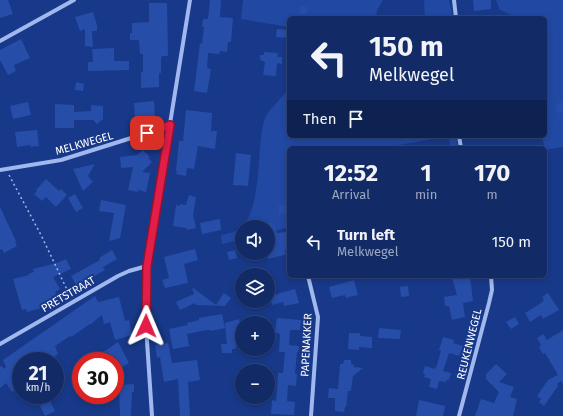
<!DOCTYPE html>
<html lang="en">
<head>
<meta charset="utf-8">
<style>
	:root { --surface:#122b67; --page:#1f3770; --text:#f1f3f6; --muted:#9ca7c0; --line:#31477b }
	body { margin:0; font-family:"Fira Sans",sans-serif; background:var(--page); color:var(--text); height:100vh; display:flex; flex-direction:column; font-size:15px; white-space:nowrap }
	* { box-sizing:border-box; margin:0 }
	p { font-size:13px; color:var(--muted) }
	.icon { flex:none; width:22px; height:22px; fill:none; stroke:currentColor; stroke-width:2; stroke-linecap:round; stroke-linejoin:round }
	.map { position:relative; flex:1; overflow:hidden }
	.details { position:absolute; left:287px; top:146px; width:260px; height:132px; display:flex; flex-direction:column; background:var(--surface); border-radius:6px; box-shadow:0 2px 6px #0003,0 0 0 1px var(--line) }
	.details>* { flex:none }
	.guide { position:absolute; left:287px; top:16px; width:260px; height:122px; border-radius:6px; box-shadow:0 2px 6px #0003,0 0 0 1px var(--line); background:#122b67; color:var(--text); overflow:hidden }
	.controls { position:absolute; left:235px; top:220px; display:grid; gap:8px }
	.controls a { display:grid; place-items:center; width:40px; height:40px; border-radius:50%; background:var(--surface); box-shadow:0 2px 6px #0003,0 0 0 1px var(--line); font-size:20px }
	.speed { position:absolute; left:12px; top:352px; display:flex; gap:8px; font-size:20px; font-weight:700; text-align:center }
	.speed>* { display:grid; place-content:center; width:52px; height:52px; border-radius:50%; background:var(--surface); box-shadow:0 2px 6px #0003,0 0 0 1px var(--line); line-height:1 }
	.speed small { font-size:10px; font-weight:400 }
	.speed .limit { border:6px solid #d22; background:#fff; color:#111 }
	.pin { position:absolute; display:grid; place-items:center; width:34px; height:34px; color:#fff; margin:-17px; border-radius:8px; box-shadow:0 2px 6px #0006 }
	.me { position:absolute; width:44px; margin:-22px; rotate:1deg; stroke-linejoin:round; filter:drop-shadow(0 0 3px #0008) }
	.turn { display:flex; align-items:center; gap:14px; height:84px; padding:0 16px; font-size:18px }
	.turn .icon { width:52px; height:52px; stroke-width:2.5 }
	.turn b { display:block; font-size:28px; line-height:34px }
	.then { display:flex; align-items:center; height:38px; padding:0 16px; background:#0003; gap:8px; font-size:15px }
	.eta { display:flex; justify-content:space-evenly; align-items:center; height:68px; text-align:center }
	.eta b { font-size:24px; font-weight:700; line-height:28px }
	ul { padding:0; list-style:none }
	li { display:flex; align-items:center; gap:12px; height:56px; padding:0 16px }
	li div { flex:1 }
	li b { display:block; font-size:15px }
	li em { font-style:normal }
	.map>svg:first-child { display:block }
	.green { fill:#2148a2 }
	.building { fill:#264da8 }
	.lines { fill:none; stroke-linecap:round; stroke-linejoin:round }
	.path { stroke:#a0b8ee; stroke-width:1.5; stroke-dasharray:2 3; stroke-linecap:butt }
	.minor { stroke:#a0b8ee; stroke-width:4 }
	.route-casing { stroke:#92132f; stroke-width:10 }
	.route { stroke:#e11d48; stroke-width:7 }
	.labels { text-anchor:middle; stroke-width:4; stroke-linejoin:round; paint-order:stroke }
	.street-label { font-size:11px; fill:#fff; stroke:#183989 }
</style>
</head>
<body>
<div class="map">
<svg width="563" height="416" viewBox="0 0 563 416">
	<rect width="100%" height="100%" fill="#183989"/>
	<g class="green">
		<path d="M243,0H383L377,10L376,18H289V27L241,19Z"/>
		<path d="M424,0H449L453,18H425Z"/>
		<path d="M496,0H563V147L545,150L542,136H545V18L514,16L500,10Z"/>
		<path d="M289,88V136H456L458,148H451L448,136L399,145L398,148H289V227L268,233V227H242V239L222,244L221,235C226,234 233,233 238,230C262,215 257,151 263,125C266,109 281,101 289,88Z"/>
	</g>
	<g class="building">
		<path d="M0,0H8L13,14L0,18Z"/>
		<path d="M210,0H221L220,17L233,18L231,42H228L227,52L220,51L219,54L208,53L207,68L211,69L207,93L194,91L200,43L202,44L204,27H202L203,19H208Z"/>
		<path d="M473,0H491V9L474,11Z"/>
		<path d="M149,3H167L168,56H162V57H161V73H159V87L141,88V72H143V54H140L139,40H130V33H132V23L149,22Z"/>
		<path d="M300,6L308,7L307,15L299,14Z"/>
		<path d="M93,12L97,25V31H92L93,47L85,46V29L80,31L75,17Z"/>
		<path d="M277,29L289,30V38L276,37Z"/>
		<path d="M21,39L30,58L14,65L16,71L8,75L0,60V50Z"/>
		<path d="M114,48V61H129V70L88,71V62H93L92,49Z"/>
		<path d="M264,52L278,53L277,57H282V64L277,63L276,76L263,75L265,62L260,60V55H264Z"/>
		<path d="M76,82L84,84L83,91L75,90Z"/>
		<path d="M154,101L155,118L135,120L134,103Z"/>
		<path d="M28,102L31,115L13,119L10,106Z"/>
		<path d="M563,102V112L557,113L555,104Z"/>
		<path d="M55,104L74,105V112L91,111V105L103,106V119L97,124L93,120H74V128H55Z"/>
		<path d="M186,110L212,113L211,131H217L215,149L198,146L194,169L187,168L186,176L176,174L177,171H176L179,141H183Z"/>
		<path d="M37,130L39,146L31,147L30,145L17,147L15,132Z"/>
		<path d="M143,150L150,157L148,158L152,162L142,172L150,173L146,192L138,190V192L128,190L133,167L121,168L120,157L137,155Z"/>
		<path d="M236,153L251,155L248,186L233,185Z"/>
		<path d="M95,164L88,176L93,182L83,191L73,169Z"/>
		<path d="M46,179L59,191L61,189L67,195L56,207L46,197L42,201L34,194L37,191L36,190Z"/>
		<path d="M75,194L83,208L76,212L68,198Z"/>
		<path d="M189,195L196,197L193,215L196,228L187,230L186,228L173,226L176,205L180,206V204L186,205Z"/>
		<path d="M101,200L126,205L120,238L109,241L114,213L99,211Z"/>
		<path d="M289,204V213L279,215L278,206Z"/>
		<path d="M0,207L16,241L15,242L17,246L4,253L2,249L0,250Z"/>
		<path d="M220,219L221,230L202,234L200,223Z"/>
		<path d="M274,222L277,233L286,232L289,249L285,250L286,254L284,255L268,259V223Z"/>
		<path d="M195,249L198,260L184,264L188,283L165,288L162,280L169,278L164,257Z"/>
		<path d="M112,250L117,259L103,267L105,270L77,286L71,276L100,260L99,258Z"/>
		<path d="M235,250L237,258L229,260L227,252Z"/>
		<path d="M66,259L71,269L53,277L60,289L55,292L59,301L45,309V307L27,312L26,309L22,310L13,279L29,275L28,274L34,272L33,269L57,263Z"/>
		<path d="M458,276H470L473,301L463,303L465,317L452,320L449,306H445L444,297L457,295L452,277Z"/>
		<path d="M354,280L358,295L346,298L345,295L332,298L329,287Z"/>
		<path d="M408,286L409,296L401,297L400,287Z"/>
		<path d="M192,287L216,305L224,293L231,298L225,306L196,305L195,303L180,310L176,302L194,294Z"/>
		<path d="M295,289L299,303L284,306L283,302L272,305L270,296Z"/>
		<path d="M548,293L559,310L543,319L541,315L530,322L525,313L541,303L544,300L542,297Z"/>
		<path d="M95,296L98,302L119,297L125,321L129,320L132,335L115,340L110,322L104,324L102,315L91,324H90L71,337L70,336L55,346L58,354L52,358L54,361H30L28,357L25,359L24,358L14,367L18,372L11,378L18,388L12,392L6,383L0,388V367L2,366L4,369L6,367L3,360Z"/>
		<path d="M222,314L225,328L211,331V330H207L187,334L189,346L173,349L169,329L188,325L187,323L199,320V318Z"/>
		<path d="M515,317L519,324L511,329L506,322Z"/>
		<path d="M277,318L301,320L300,330H290L289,345L299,346L298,352H297L295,374H297L296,386L288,385L287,401L295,402L294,415L271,414L272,400L276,401L278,373H283L285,352H279L280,334L275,332Z"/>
		<path d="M239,319L242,331V337H240L241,346H236V349H232V353H222L221,344H227L225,323Z"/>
		<path d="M379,328L401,330L400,339L378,338Z"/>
		<path d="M563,330V384L561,381L557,384L558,386L544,406L539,402L541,399L537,396L548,380L558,375L545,353L543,354L539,347L541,345L537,338L543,334L547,340Z"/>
		<path d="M349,333H360V336L372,337V348L359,347V350L348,349Z"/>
		<path d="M443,337L454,340L453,343L463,346L459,356L449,353L443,371L451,373L449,380H446V382L439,381L437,389L429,387L431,379L424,377L425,374L423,373L425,366L435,369V367L436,368L441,351L439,350Z"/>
		<path d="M118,342L129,363L115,370V361H87L83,355L91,352L95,358Z"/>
		<path d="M168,343L172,363L197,360L200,380L188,382L190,416H180L178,379L164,382L160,357L157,358L155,345Z"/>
		<path d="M344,360H351V364L354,365V367L363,368L353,376L351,391H348L346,407H345L344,412L335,411V398H328L329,388L338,389L340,364H343Z"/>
		<path d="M496,364L507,374L499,382L514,387L510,397L517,399L513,416H475L481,399L494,403L499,392L486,379V374Z"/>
		<path d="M134,384V392H132L131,416H120L119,385Z"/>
		<path d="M37,395H47L55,411L45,416L40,406L43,404Z"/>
		<path d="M419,400L445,406L443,416H416Z"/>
	</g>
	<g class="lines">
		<path class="path" d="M9,175L41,235L70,296"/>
		<g class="minor">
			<path d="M454,0L456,18"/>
			<path d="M0,41L74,0"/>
			<path d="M459,136L461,148"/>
			<path d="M0,170L61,160L160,129L170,125"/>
			<path d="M308,276L318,317L311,416"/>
			<path d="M0,344L118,276L129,271L147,266"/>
			<path d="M152,416L146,326L147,266L190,0"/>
			<path d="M459,416L489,303L492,290L491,276"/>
		</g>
	</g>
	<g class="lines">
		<g class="route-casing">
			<path id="route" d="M146,326L147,266L170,125L147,133"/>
		</g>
		<use href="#route" class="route"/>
	</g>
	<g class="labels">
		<g class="street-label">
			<text transform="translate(84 143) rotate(-16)" y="4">MELKWEGEL</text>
			<text transform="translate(68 294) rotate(-30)" y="4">PRETSTRAAT</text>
			<text transform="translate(469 344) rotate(-76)" y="4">REUKENWEGEL</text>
			<text transform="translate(306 345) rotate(-87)" y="4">PAPENAKKER</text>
		</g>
	</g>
</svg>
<div class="controls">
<a><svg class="icon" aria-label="sound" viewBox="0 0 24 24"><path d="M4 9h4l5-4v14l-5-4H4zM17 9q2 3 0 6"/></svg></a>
<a><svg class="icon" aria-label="layers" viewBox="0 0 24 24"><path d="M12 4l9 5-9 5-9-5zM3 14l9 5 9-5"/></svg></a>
<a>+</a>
<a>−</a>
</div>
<div class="speed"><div>21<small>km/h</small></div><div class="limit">30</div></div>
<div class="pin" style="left:147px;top:133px;background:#d93025"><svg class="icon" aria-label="arrive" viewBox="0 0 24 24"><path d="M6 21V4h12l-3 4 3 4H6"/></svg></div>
<svg class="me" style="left:146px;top:326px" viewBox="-20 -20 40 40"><path d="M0-17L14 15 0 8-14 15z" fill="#e11d48" stroke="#fff" stroke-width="4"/></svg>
<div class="guide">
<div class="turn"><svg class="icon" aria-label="left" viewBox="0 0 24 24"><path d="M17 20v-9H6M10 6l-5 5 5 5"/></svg><div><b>150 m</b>Melkwegel</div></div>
<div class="then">Then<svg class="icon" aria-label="arrive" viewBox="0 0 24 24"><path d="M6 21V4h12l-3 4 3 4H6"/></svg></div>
</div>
<section class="details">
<div class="eta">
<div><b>12:52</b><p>Arrival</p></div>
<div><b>1</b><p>min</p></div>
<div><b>170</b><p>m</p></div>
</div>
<ul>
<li><svg class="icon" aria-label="left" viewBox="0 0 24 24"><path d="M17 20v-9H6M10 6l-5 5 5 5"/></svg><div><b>Turn left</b><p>Melkwegel</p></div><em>150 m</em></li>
</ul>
</section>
</div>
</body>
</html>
